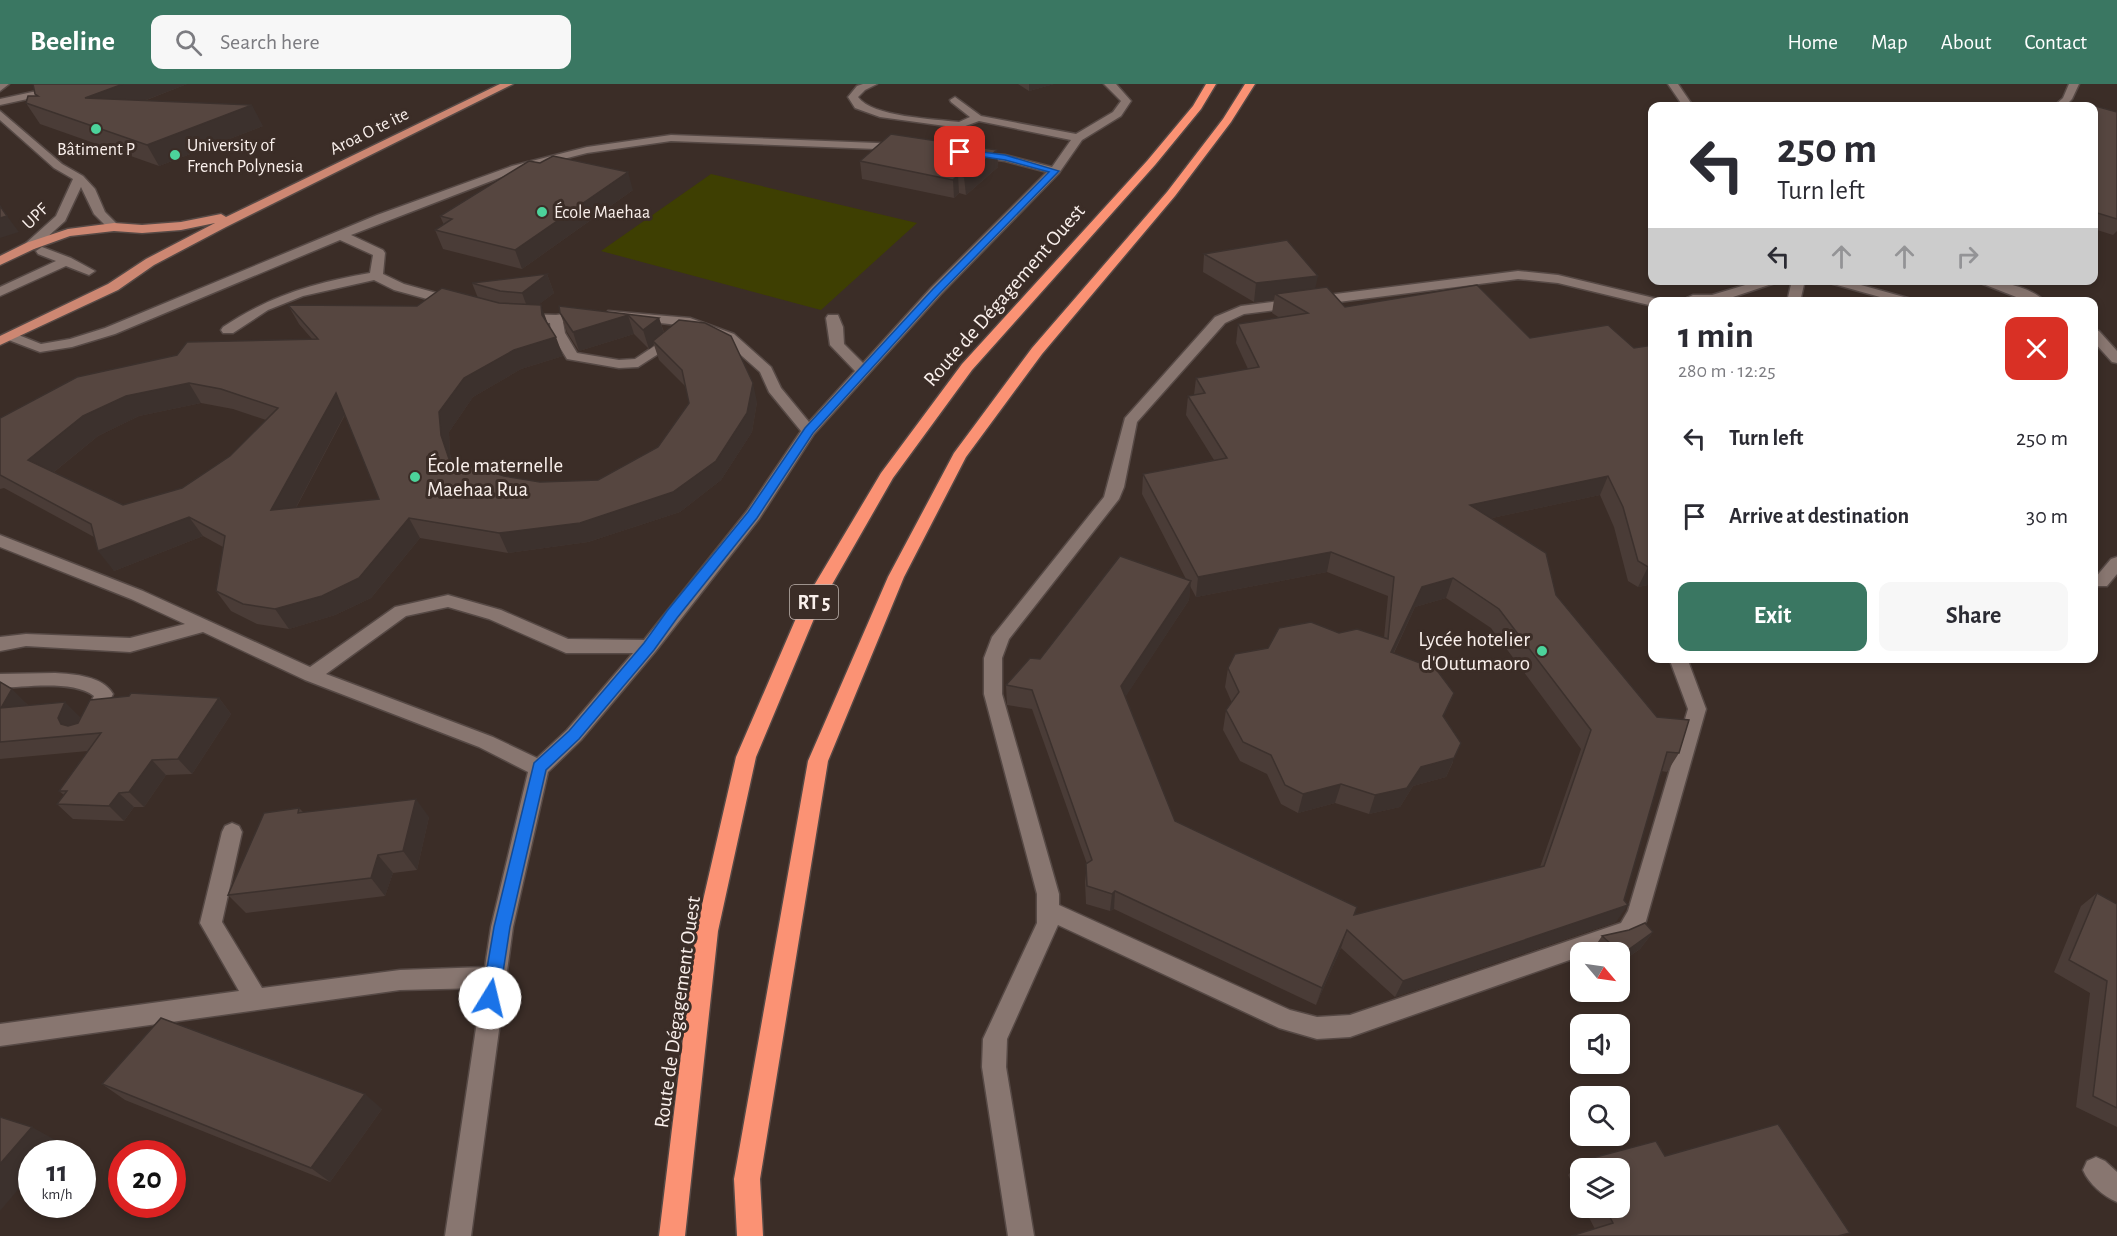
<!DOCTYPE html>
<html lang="en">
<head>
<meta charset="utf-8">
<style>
	:root { --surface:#fff; --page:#f7f7f7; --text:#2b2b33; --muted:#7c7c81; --accent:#3a7762 }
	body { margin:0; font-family:"Alegreya Sans",sans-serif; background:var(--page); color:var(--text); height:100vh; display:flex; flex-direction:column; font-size:22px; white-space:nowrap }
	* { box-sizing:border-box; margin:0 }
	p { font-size:20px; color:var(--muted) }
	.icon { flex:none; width:33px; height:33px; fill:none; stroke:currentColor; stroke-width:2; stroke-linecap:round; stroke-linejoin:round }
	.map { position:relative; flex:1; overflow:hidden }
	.side { position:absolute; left:1648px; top:213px; width:450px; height:366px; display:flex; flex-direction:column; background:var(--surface); border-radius:12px; box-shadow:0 3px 9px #0003 }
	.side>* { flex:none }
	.banner { position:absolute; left:1648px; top:18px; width:450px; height:183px; border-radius:12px; box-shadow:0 3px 9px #0003; background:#fff; color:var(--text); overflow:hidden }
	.needle { width:39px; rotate:119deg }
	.fabs { position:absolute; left:1570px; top:858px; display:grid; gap:12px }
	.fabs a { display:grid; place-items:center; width:60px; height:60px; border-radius:12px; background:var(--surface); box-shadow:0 3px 9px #0003; font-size:30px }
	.speed { position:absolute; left:18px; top:1056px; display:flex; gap:12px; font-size:30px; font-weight:700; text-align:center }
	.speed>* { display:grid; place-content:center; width:78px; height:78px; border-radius:50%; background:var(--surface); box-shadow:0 3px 9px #0003; line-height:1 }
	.speed small { font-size:15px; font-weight:400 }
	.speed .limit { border:9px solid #d22; background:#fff; color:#111 }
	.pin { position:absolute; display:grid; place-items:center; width:51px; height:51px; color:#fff; margin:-26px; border-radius:12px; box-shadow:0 3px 9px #0006 }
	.me { position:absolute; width:66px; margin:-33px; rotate:9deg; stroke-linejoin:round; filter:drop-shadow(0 0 4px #0008) }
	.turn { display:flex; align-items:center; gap:21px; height:126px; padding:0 30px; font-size:27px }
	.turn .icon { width:78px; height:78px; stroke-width:2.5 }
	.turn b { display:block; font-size:42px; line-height:51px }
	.lanes { display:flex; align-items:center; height:57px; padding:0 30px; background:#0003; justify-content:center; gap:30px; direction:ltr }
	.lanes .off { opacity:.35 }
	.round { display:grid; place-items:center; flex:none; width:63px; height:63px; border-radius:12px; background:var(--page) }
	.headline { display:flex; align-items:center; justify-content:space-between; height:102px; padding:0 30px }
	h1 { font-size:36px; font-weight:700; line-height:45px }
	.cta { display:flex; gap:12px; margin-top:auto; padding:12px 30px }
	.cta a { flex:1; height:69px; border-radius:12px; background:var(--accent); color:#fff; font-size:24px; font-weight:700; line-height:69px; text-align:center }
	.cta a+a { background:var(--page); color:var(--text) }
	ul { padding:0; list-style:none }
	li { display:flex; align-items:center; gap:18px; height:78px; padding:0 30px }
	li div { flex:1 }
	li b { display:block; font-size:22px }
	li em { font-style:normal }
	header { display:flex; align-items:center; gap:36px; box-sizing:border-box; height:84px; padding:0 30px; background:var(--accent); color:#fff }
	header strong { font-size:28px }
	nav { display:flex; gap:33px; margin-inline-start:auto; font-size:21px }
	.search { width:420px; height:54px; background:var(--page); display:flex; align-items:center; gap:15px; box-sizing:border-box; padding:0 21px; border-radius:12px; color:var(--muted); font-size:22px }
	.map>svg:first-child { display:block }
	.green { fill:#3e3f02 }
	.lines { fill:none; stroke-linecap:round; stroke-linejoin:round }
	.minor-casing { stroke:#564945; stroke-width:3 }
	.major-casing { stroke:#564945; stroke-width:3 }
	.highway-casing { stroke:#564945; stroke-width:3 }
	.minor { fill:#887670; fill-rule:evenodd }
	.major { fill:#cd8772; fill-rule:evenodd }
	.highway { fill:#fb9274; fill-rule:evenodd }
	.wall { fill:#4a3c37; fill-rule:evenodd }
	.shaded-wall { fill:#3c312d }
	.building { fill:#564640; stroke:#3c312d; stroke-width:1.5; fill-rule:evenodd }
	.route { fill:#1a73e8; stroke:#114b97; stroke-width:1.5 }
	.poi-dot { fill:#4cd39b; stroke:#3b2d27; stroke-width:2 }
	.labels { text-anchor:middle; stroke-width:6; stroke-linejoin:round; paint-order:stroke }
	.far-street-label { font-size:18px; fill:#f9efeb; stroke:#3b2d27 }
	.far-poi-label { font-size:18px; fill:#f9efeb; stroke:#3b2d27; text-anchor:start }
	.shield { fill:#3b2d27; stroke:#c0b5b0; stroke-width:1.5 }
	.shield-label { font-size:20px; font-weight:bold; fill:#f9efeb }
	.street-label { font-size:21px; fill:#f9efeb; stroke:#3b2d27 }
	.poi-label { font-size:21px; fill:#f9efeb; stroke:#3b2d27; text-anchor:start }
</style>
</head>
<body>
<header>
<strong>Beeline</strong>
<div class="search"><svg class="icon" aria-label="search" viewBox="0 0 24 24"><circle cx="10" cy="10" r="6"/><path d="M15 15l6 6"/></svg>Search here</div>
<nav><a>Home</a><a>Map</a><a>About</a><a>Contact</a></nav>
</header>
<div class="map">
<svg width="2117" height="1152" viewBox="0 0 2117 1152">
	<rect width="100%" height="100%" fill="#3b2d27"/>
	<path class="green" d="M711,90L917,139L821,226L601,167Z"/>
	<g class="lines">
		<g class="minor-casing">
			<g id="minor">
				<path d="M0,0H9L0,7Z"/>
				<path d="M863,0H877L865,6L858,13C872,33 935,35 959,38L970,33L951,18L950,16L955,13L981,32L1076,50L1113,28L1121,17L1104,0H1116L1131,17L1121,32L1082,56L1059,89L941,210L814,350L759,435L655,568L581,656L548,688L513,843L471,1152H445L482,904L400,906L0,962V940L239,907L200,839L222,748L225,742L232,739L239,742L242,748L222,838L262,904L400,886L485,883L491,843L528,688L479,663L305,596L203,548L130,568L26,562L0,567V553L26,550L130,554L185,540L131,515L0,463V451L143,507L310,583L395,523L448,511L501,526L568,555L644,556L747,427L801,347L769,308L760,288L724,256L688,242L613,234L606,230L608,227L690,234L734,250L771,283L781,304L809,338L855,287L830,261L826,234L828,231H838L843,243L844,260L863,279L931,204L1047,88L1005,77L970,72V68L1005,71L1052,83L1071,56L979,37L960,44L880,33L855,24L848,13L857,2ZM448,523L489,535L566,569H633L567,646L537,674L493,653L326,590L406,532Z"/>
				<path d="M1668,0H1678L1693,22H1683Z"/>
				<path d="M2069,0H2079L2072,15L2065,22H2054L2063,14Z"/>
				<path d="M60,2L64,3V7L0,21V15Z"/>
				<path d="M0,27L62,80L83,92L95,105L105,128L120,143L118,146H110L94,130L81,103L65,137L34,165H26V159L56,132L73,95L54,84L0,36Z"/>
				<path d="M671,51L902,60L907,63L902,66L671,57L587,69L520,86L351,151L383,166L385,169L383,190L404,200L458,215L460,218L458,221L453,222L394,206L374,196L303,212L268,226L233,249H223L221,246L223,243C269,212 316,198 370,189L373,171L340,156L115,250L72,263L40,268L6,255L4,252L11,248L41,260L70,255L105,244L377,131L512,82L587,63Z"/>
				<path d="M42,163L71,174L95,187L89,191L66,182L0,212V203L56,177L38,170L36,167Z"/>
				<path d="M1518,187L1558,191L1658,215L1659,218H1653V222L1558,199L1518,195L1244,230L1225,239L1137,338L1124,403L1119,415L1009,555L1002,574V610L1059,810V821L1290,926L1317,933L1350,931L1621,839L1628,827L1688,625L1669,574H1687L1706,625L1646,837C1643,842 1639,850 1634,853C1623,861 1594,868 1581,868V872L1350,953L1317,955L1279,944L1058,841L1007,955L1006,983L1034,1152H1008L982,983L983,955L1037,839V810L984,610V574L992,553L1104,413L1125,334L1215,233L1241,222Z"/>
				<path d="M1762,196H1784L1730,214L1729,218H1678L1693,211H1712Z"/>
				<path d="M1792,196H1805L1800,218H1787Z"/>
				<path d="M1819,196H1843L1922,218H1898Z"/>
				<path d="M1973,196C1996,196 2028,201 2046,218H2029Z"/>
				<path d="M586,227L593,231L591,234L563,238L565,249L577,269L619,276L635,275L671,251L676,250L683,254L638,283L619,284L567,275L551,249L550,239L524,238L517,234L524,230L556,231Z"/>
				<path d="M2094,246L2099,247L2117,267V279L2112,278L2094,258Z"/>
				<path d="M2117,473V490L2107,502H2095V494L2111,475Z"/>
				<path d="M55,589C74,590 103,592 113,610L98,640L91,642L84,640L82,635L94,612C73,596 26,603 0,604V590Z"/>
				<path d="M2096,1073L2105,1077L2117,1088V1118C2103,1112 2089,1100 2083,1086L2087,1077Z"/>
			</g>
		</g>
		<g class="major-casing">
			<path id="major" d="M500,0H513L226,143L154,181L118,206L0,261V252L108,200L146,175L215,139L181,146L142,149L114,147L70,152L34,165L0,181V172L26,159L68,145L114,139L142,141L181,138L221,130L226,133Z"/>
		</g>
		<g class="highway-casing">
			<g id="highway">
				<path d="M1206,0H1216L1201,25L1155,81L972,286L893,394L818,525L756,673L718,847L685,1152H659L696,847L736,673L800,525L881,389L962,280L1147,77L1193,22Z"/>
				<path d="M1245,0H1255L1231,38L1175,112L1042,270L966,373L904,493L828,677L760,1095L763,1152H737L734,1095L808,677L888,493L954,369L1032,264L1167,108L1223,35Z"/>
			</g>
		</g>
		<use href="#minor" class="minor"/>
		<use href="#major" class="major"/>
		<use href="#highway" class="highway"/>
	</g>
	<g class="wall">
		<path d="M33,0H187L144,17L263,42L159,82L40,40L26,19L37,12L35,10Z"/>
		<path d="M1018,0H1054L1029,7Z"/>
		<path d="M2094,22L2117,28V147L2113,151L2094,145Z"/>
		<path d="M997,66L998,83L966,111L959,109L954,114L862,95L860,77Z"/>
		<path d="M633,106L522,185L443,165L435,146L444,141L440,132Z"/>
		<path d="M1204,170L1315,205L1345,223L1530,254L1608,241L1653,500L1638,503L1628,497L1614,443L1600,411L1492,434L1556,511L1679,669L1667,688L1661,687L1616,838L1395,913L1341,864L1316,921L1114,825L1110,827L1086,820L1085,798L1087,780L1032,625L1007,621L1006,601L1040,575L1186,495L1142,410L1143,390L1214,376L1186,331L1188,312L1194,311L1196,294L1248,285L1236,259L1238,240L1280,234L1272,229L1274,216L1254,218L1203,188ZM1327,488L1388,512L1384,554L1339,549L1268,564L1228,584L1225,603L1232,619L1226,626L1223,646L1240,677L1267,690L1281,720L1298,729L1335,719L1369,730L1400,723L1413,702L1446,693L1453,678L1444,633L1394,569L1415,523L1446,514L1491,544L1581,665L1540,783L1354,831L1175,737L1125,613L1189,516L1190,502L1196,513Z"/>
		<path d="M547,190L554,209L538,221L563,272L521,285L473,313L449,348L450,370L452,376L504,392L540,398L598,396L658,363L689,319L686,303L659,276L654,261L649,265L634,250L579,267L567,248L560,229L559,222L659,234L664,248L757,318L752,348L721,396L680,428L588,458L508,469L420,454L371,514L335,531L289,545L257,540L231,527L216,507L223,463L203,452L114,487L94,453L4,404L0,405V334L312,255L299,240L288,221L417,222L478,214L472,199ZM201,319L233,325L266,336L230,372L182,404L123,421L54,388L98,352L139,332ZM345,331L379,415L296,424Z"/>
		<path d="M0,598L28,621L27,622L80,633L78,639L219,614L231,630L192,690L166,691L144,723H134L124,737L73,735L57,720L64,711L59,707L88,667L0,675Z"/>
		<path d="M299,724L303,728L429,733L417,786L393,789L385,812L246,829L228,811Z"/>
		<path d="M2097,809L2117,820V1043L2076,1023L2090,909L2054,888L2081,822Z"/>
		<path d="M1653,848L1640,865L1620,879V868H1591L1602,852Z"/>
		<path d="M102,1000L382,1025L330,1098L125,1016Z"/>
		<path d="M1665,1072L1844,1152L1595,1145L1584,1124H1620V1084H1581V1118L1568,1091L1581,1077Z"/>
	</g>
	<g class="shaded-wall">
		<path d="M123,0H187L97,35L85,14Z"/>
		<path d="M1029,0H1054L1029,7Z"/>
		<path d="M252,21L263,42L159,82L147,61Z"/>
		<path d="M997,66L998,83L966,111L964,93Z"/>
		<path d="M628,88L633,106L522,185L515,166Z"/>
		<path d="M958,91L959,109L954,114L953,96Z"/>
		<path d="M7,132L19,148L0,154V134Z"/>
		<path d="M547,190L554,209L529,228L522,209Z"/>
		<path d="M1318,192L1314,210H1275L1274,216L1254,218L1256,199Z"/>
		<path d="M541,221L548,240L542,231Z"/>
		<path d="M628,231L634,250L579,267L573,248Z"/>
		<path d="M659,234L665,253L653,257L654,261L649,265L643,246Z"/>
		<path d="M556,253L563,272L521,285L473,313L449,348L450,370L459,395L449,375L441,351L439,328L464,294L514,266Z"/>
		<path d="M189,299L201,319L139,332L98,352L44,396L28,376L83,332L126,312Z"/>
		<path d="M753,299L757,318L752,348L721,396L680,428L588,458L508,469L499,449L673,408Z"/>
		<path d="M336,309L346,328L284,446L271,426Z"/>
		<path d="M1608,392L1600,411L1464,440L1470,421Z"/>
		<path d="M189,433L203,452L114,487L98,467Z"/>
		<path d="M409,434L420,454L371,514L335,531L289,545L275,525Z"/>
		<path d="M1331,468L1327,488L1196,513L1198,493Z"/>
		<path d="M1653,482V500L1638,503L1648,483Z"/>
		<path d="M1453,494L1446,514L1415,523L1385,587L1391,568L1422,503Z"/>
		<path d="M1191,497L1189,516L1120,621L1121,602Z"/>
		<path d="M12,605L28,621L17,640L1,624Z"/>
		<path d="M1454,609L1446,628L1435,651L1443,632Z"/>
		<path d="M219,614L231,630L192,690L178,675Z"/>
		<path d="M65,618L80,633L73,649L61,640L58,634Z"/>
		<path d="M1461,659L1446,693L1413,702L1400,723L1369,730L1375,711Z"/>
		<path d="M152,676L166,691L144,723L129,708Z"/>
		<path d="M1341,700L1335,719L1298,729L1303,710Z"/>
		<path d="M119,709L134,723L124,737L109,722Z"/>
		<path d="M416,715L429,733L417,786L403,767Z"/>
		<path d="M378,771L393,789L385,812L371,794Z"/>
		<path d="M1115,807L1114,825L1110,827L1112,810Z"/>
		<path d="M1628,821L1616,838L1395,913L1403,897Z"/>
		<path d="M1347,846L1341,864L1316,921L1322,904Z"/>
		<path d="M1653,848L1640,865L1620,879V872L1621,871Z"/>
		<path d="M365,1010L382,1025L330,1098L311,1084Z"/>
		<path d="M32,1043L57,1057L47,1070H32V1089L0,1127V1080Z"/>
	</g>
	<g class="building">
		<path d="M33,0H123L85,14L252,21L147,61L26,19L28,12H38L35,10Z"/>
		<path d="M2088,20L2117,28V135L2094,128V22H2085Z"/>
		<path d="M891,50L997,66L964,93L958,91L953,96L860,77Z"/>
		<path d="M553,72L628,88L515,166L435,146L452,135L440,132L529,77L540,79Z"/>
		<path d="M0,122L7,132L0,134Z"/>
		<path d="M1287,156L1318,192L1256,199L1204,170Z"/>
		<path d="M547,190L522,209L500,207L472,199Z"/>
		<path d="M1477,201L1530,254L1608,241L1634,264L1653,261V482L1648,483L1638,477L1623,423L1608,392L1470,421L1546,469L1556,511L1657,633L1689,636L1679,669L1667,668L1624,816L1628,821L1403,897L1347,846L1322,904L1115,807L1112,810L1087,802L1086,780L1092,776L1032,606L1006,601L1030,574L1040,575L1120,472L1191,497L1121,602L1175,737L1357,823L1354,831L1544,782L1591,646L1499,525L1453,494L1422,503L1391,568L1436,585L1454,609L1443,632L1461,659L1454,674L1421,683L1407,704L1375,711L1341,700L1303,710L1285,701L1271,671L1243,658L1226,626L1239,608L1228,584L1235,570L1268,564L1279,544L1311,538L1339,549L1357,545L1388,555L1394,493L1331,468L1198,493L1143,390L1227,374L1188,312L1205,309L1196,294L1259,283L1238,240L1308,229L1275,210L1327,203L1345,223Z"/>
		<path d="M442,204L499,219L541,221L542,231L556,253L514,266L464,294L439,328L441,351L449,375L504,392L540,398L598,396L658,363L689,319L682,286L653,257L679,236L705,239L731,252L753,299L747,329L716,377L673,408L580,439L499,449L409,434L359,494L322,512L275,525L243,520L216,507L225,452L189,433L98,467L91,440L0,391V334L77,293L177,271L187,258L318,255L288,221L417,222ZM189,299L221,305L278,324L230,372L182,404L123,421L28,376L83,332L126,312ZM336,309L379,415L271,426Z"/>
		<path d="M559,222L659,234L643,246L628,231L573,248L560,229Z"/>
		<path d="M0,598L12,605L1,624L65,618L58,634L61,640L68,642L78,639L90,616L129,612L131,609L219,614L178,675L152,676L129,708L119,709L109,722L57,720L67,707H59L101,649L0,658Z"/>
		<path d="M416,715L403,767L378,771L371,794L228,811L264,729L299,724L298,729Z"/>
		<path d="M2097,809L2117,820V1024L2093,1012L2107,897L2069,876Z"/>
		<path d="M1645,839L1653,848L1621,871L1620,868L1602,852L1629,846Z"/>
		<path d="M161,934L365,1010L311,1084L102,1000Z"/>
		<path d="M0,1033L32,1043L0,1080Z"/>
		<path d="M1778,1040L1850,1149L1838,1152H1571L1613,1139L1605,1124H1620V1084H1585L1581,1077L1656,1057L1665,1072Z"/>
	</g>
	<path class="route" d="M960,65L1005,71L1059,87L940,209L813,349L757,434L677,534L654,566L579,655L546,686L510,843L499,914L496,920L490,922L484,920L482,914L494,843L534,679L569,647L644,559L667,527L748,428L805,344L933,205L1049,88L1005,76L957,69V66Z"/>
	<g class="poi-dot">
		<circle cx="96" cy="45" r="6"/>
		<circle cx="175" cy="71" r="6"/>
		<circle cx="542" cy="128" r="6"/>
		<circle cx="415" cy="393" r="6"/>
		<circle cx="1542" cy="567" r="6"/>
	</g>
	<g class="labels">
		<g class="far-street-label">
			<text transform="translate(369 47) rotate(-26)" y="6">Aroa O te ite</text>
			<text transform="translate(35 132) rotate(-44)" y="6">UPF</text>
		</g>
		<g class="far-poi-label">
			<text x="187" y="67">University of<tspan x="187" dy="21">French Polynesia</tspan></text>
			<text x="96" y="71" text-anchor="middle">Bâtiment P</text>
			<text x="554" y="134">École Maehaa</text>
		</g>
		<rect class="shield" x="790" y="501" width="48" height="34" rx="4.5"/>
		<g class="shield-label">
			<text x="814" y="525">RT 5</text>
		</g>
		<g class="street-label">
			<text transform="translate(1004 211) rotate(-49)" y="7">Route de Dégagement Ouest</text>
			<text transform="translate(677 928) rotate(-82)" y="7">Route de Dégagement Ouest</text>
		</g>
		<g class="poi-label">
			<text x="427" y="388">École maternelle<tspan x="427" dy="24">Maehaa Rua</tspan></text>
			<text x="1530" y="562" text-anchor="end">Lycée hotelier<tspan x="1530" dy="24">d'Outumaoro</tspan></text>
		</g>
	</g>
</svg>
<div class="fabs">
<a><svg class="needle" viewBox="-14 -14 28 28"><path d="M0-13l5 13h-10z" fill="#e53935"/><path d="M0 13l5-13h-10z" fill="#7c7c81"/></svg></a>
<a><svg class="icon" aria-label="sound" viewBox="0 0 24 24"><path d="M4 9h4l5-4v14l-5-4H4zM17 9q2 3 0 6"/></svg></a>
<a><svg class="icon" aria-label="search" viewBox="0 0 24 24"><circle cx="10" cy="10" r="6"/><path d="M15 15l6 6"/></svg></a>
<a><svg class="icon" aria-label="layers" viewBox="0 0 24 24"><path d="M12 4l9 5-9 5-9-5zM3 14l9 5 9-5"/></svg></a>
</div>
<div class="speed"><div>11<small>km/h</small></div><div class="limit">20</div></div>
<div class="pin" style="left:960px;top:68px;background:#d93025"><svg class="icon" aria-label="arrive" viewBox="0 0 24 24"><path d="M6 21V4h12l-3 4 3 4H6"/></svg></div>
<svg class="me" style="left:490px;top:914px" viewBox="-20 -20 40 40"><circle r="19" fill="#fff"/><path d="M0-13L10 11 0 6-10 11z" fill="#1a73e8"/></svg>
<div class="banner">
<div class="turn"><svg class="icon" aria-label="left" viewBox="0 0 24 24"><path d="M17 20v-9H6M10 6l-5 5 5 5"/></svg><div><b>250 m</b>Turn left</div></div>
<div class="lanes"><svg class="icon" aria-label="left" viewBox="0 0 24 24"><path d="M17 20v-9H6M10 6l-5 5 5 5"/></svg><svg class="icon off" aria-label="ahead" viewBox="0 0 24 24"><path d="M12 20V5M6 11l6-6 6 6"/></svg><svg class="icon off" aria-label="ahead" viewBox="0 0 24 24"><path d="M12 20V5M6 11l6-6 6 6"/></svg><svg class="icon off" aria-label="right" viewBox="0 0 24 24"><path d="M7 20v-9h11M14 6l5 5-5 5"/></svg></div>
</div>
<section class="side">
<div class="headline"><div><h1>1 min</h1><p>280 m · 12:25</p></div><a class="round" style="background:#d93025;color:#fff"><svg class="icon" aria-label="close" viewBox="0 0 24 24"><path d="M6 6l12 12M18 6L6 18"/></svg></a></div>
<ul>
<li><svg class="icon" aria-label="left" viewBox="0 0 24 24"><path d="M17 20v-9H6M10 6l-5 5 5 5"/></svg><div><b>Turn left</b></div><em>250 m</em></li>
<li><svg class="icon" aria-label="arrive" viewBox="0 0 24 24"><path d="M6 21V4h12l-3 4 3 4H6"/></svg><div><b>Arrive at destination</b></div><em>30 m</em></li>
</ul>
<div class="cta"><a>Exit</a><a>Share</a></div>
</section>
</div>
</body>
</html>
